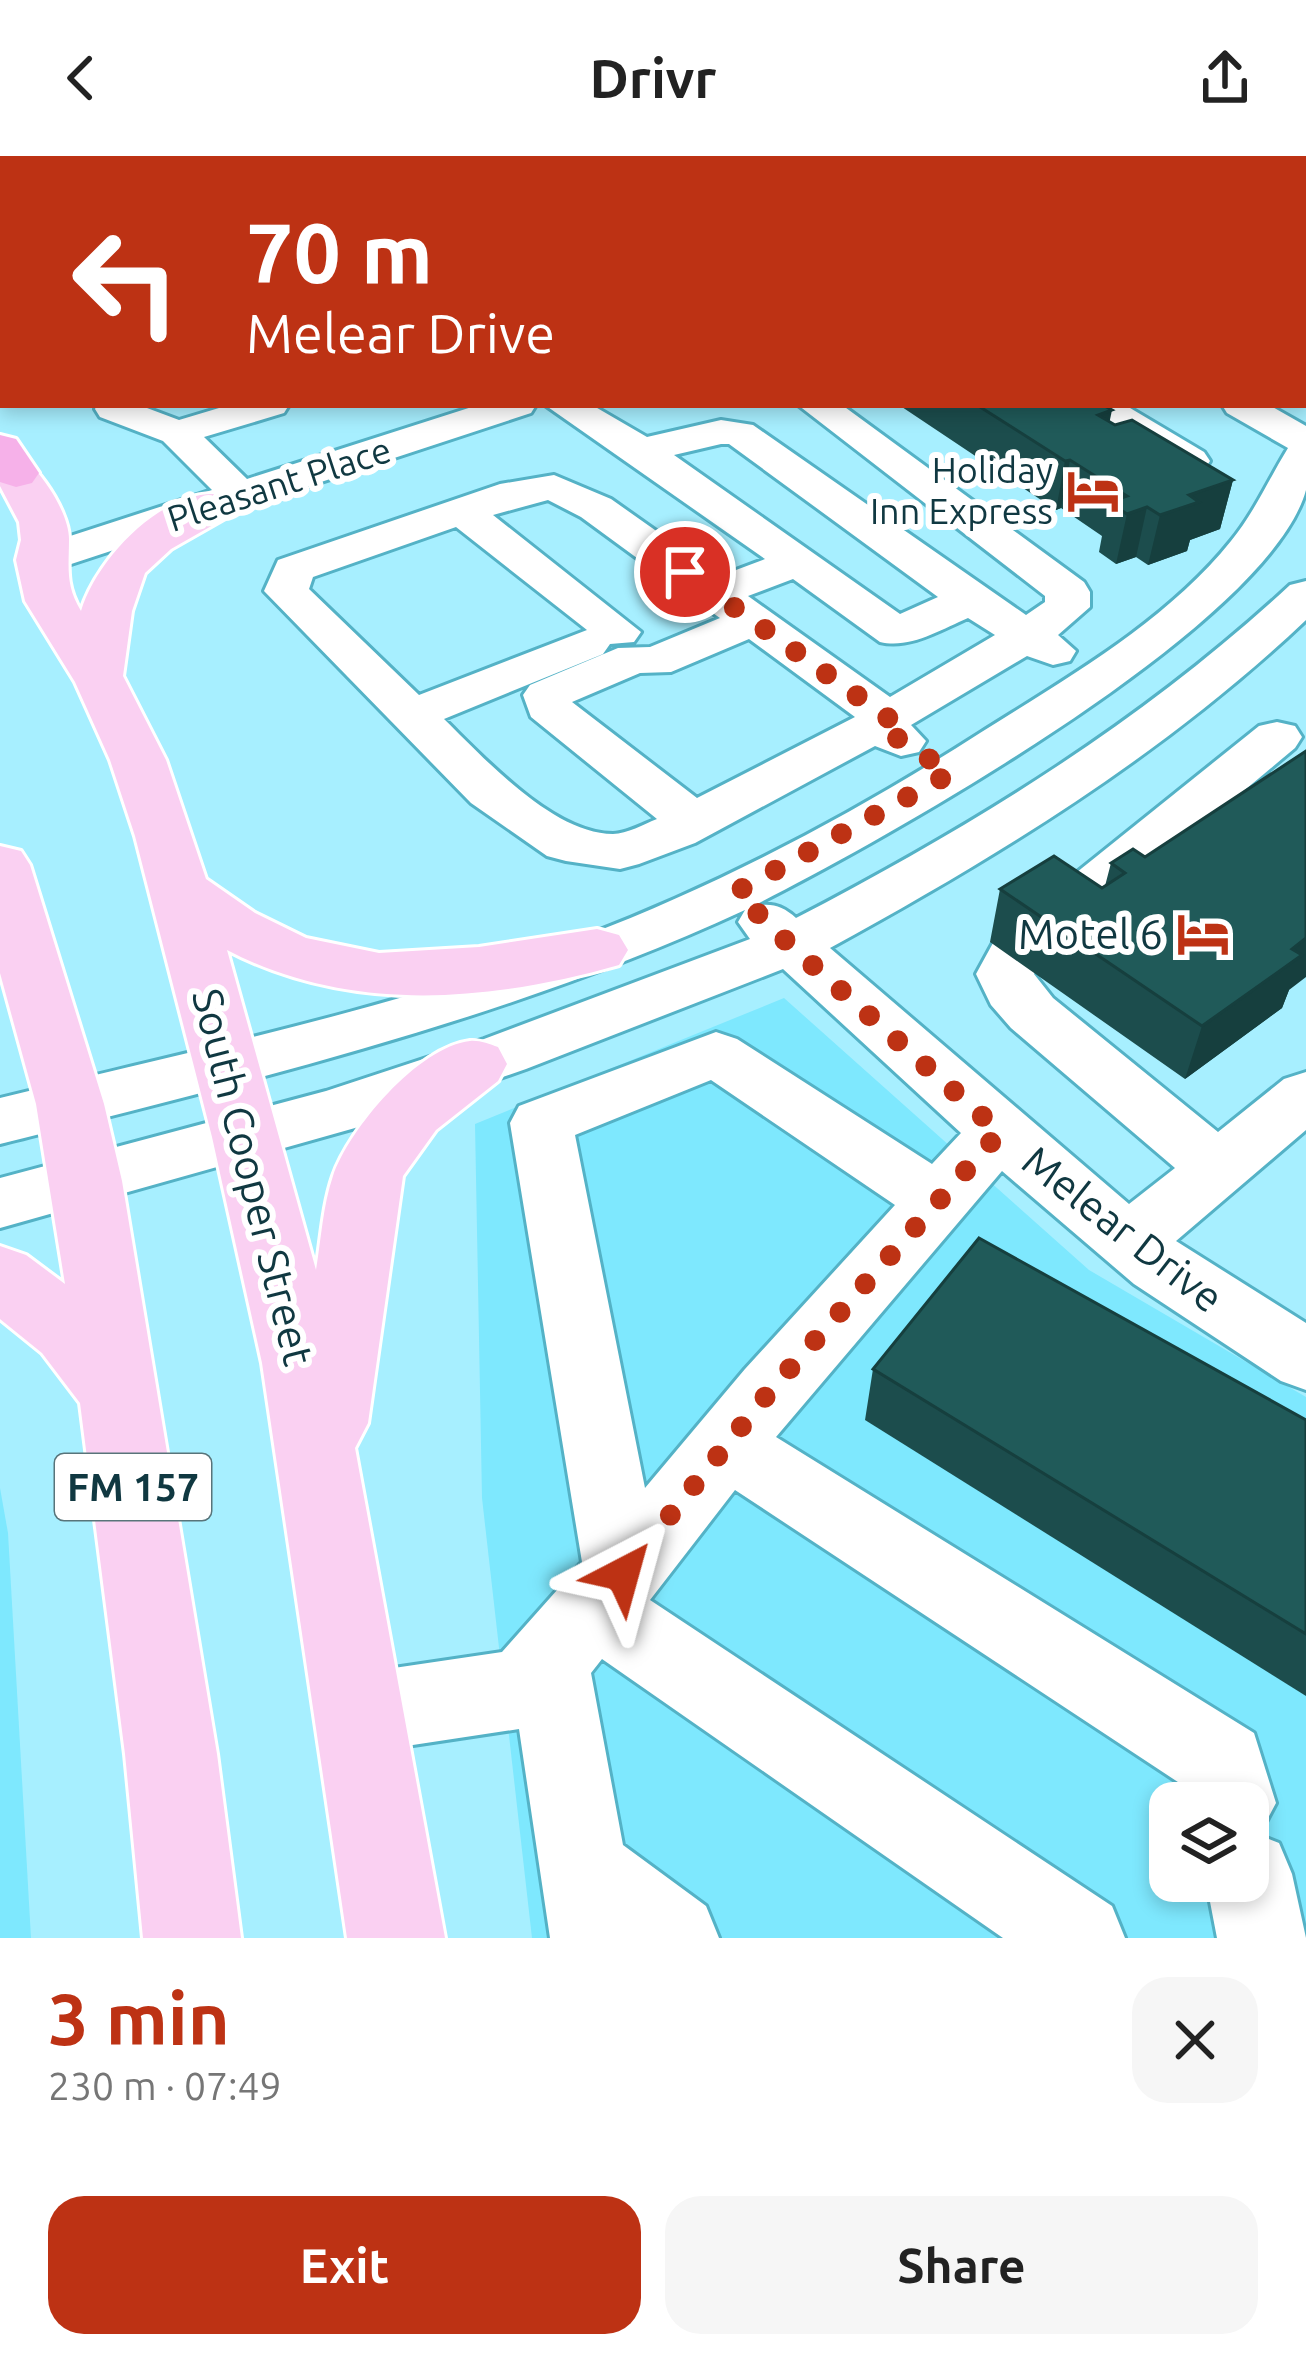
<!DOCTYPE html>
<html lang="en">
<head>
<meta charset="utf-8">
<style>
	:root { --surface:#fff; --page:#f6f6f6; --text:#222; --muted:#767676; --accent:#bd3214 }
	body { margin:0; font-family:Ubuntu,sans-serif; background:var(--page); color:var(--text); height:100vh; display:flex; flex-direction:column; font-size:45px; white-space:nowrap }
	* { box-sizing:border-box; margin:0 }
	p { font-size:39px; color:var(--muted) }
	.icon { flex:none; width:66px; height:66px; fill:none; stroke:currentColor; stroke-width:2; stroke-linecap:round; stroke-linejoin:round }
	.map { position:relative; height:1782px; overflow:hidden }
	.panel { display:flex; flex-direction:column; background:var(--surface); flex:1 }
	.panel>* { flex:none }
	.top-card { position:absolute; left:0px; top:0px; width:1308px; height:252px; box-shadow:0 6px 18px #0003; background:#bd3214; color:#fff; overflow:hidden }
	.buttons { position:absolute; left:1149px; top:1626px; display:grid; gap:24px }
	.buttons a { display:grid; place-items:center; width:120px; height:120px; border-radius:24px; background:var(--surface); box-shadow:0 6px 18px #0003; font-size:60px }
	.pin { position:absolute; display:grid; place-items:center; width:102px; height:102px; color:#fff; margin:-51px; border:6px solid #fff; border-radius:50%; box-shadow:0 3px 12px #0007 }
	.me { position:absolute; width:132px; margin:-66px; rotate:39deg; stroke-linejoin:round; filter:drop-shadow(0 0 9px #0008) }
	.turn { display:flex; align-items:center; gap:42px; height:252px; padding:0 48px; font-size:54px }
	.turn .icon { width:156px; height:156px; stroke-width:2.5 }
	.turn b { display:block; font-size:84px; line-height:102px }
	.round { display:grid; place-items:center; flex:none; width:126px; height:126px; border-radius:36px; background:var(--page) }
	.overview { display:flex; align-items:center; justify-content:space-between; height:204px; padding:0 48px }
	h1 { font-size:72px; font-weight:700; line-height:90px; color:var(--accent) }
	.primary-button { display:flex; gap:24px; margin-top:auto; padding:24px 48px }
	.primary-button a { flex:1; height:138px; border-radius:36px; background:var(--accent); color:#fff; font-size:48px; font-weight:700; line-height:138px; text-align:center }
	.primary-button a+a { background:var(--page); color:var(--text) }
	header { display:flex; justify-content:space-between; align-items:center; height:156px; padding:0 48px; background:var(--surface); font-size:54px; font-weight:700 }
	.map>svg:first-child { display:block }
	.built { fill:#7ee8fe; fill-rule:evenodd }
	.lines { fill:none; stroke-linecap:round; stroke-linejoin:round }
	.minor-casing { stroke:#54b2c6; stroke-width:6 }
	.major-casing { stroke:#fff; stroke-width:6 }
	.highway-casing { stroke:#fff; stroke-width:6 }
	.minor { fill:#fff; fill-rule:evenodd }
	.major { fill:#fad0f2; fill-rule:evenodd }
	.highway { fill:#f6b1e9; fill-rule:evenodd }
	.wall { fill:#1c4d4d }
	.shaded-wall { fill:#163f3e }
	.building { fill:#205a59; stroke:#163f3e; stroke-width:3 }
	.route { stroke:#bd3214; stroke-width:21; stroke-dasharray:0 37.8 }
	.labels { text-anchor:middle; stroke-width:12; stroke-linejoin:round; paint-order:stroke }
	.far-poi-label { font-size:36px; fill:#103841; stroke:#fff; text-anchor:end }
	.far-street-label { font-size:36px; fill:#103841; stroke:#fff }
	.shield { fill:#fff; stroke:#58747a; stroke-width:3 }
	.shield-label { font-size:39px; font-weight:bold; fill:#103841 }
	.poi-label { font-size:42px; fill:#103841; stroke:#fff; text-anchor:end }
	.street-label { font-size:42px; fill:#103841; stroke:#fff }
</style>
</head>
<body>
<header><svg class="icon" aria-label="back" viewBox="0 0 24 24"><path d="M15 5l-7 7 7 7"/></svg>Drivr<svg class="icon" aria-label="share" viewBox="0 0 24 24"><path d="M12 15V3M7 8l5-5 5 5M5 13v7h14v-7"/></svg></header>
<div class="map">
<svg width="1306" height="1782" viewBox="0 0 1306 1782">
	<rect width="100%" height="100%" fill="#a7efff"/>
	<g class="built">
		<path d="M784,842L1089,1114L1306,1241V1782H532L482,1342L475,968ZM1170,1647H1248V1725H1170Z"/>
		<path d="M0,1332L8,1377L31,1782H0Z"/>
	</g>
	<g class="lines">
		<g class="minor-casing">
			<g id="minor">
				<path d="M1069,0H1103L1105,3H1071Z"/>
				<path d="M1187,0H1221L1223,3H1189Z"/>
				<rect x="1305" y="16" width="1" height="18"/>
				<path d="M97,249H139L179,264L229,249H289L284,257L204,281L247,323L478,249H536L531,257L56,413L40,417L24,413L18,404L24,395L212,334L163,285L100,261L95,253Z"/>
				<path d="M545,249H592L647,281L721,264L753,269L1026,459L1045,446V440L798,249H842L1084,426L1090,436V451L1058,479L1076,495L1070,505L1053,509L1027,500L911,569L926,585L919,596L901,600L875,590L695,687L639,708L620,713L566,705L547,700L471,647L264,435L278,404L500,328L554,319L611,343L720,420L765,403ZM721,288H729L938,441L900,458L674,299ZM548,344L581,361L682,435L665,448L672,458L688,462L710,455L720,462L650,491L618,492L530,529L523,539L531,561L657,663C644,668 627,678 613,678C553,678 484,602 444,563L603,498L610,488L634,486L641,476L493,359ZM456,371L587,474L419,539L309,433L313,421ZM793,423L880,486C910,493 940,474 968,462L995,479L890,541L748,440ZM749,483L855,561L697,642L572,546L640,517L671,516Z"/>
				<path d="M1079,249H1125L1204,296L1210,305L1204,314H1176L1084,257Z"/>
				<path d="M1222,249H1269L1306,270C1306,289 1306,315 1306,334C1268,471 879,687 751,751C769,746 782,749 796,762C975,669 1142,566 1290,429L1306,425V464C1166,597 999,700 830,792L1129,1048L1175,1012L1011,872L991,849L976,818L993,787L1013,782L1033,787L1042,801L1034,818L1053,842L1218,976L1284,923L1306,916V974L1176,1085L1306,1167V1234L1281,1225L1134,1128L1002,1015L776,1281L1254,1577L1276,1647L1259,1679L1279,1687L1292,1718L1306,1782H1217L1206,1725H1248V1647H1190L1187,1632L735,1334L650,1444L1112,1750L1125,1782H1003L602,1503L591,1517L623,1689L706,1750L719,1782H550L519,1573L360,1597L331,1586L319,1557L331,1528L360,1517L502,1496L582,1406L510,967L519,950L716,876L737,883L932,1008L961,977L783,813L526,913L355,972L0,1072V1022L326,935L484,883L750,783L738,766L745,754C507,864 253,924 0,988V942C196,894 396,853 585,780C724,727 855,657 980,577C1067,522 1166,466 1231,385C1254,357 1269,323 1288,292L1227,257ZM711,924L895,1049L745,1213L645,1332L575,979Z"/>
				<path d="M1277,566L1295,570L1302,581L1295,592L1076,775L1056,781L1036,775L1028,762L1036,749L1259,570Z"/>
			</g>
		</g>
		<g class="major-casing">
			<g id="major">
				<path d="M0,288C29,295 69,352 69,383C69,411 65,429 81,455C97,401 169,325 229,340L236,350L229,360L171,393L145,417L132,455L123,520L166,604L206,723L255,757L306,782L379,797L479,791L597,773L619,779L628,794L619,809C489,846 349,858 227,794L316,1114C321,1084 323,1049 333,1020C349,973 418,891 470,885C479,884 489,888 498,891L507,908L498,925L436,974L403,1020L368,1267L355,1292L445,1782H347L262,1207L212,981L135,680L110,604L75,526L25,445L16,404L21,384L19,366L0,330Z"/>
				<path d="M0,690L21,695L30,709L104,948L122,1025L217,1598L241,1782H143L125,1598L80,1247L42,1197L0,1163V1090L26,1099L65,1128L36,948L0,817Z"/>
			</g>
		</g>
		<g class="highway-casing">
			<g id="highway">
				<rect x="242" y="0" width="34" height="3"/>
				<path d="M409,0H445L407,3Z"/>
				<rect x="0" y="97" width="3" height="22"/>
				<path d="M0,279L16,283L39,317L32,327L16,331L0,326Z"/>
			</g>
		</g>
		<use href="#minor" class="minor"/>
		<use href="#major" class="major"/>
		<use href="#highway" class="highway"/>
	</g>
	<g class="wall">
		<path d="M899,249H1103L1109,266L1233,324L1220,373L1190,384L1187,395L1148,409L1136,401L1116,408L1099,396L1102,380L1061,352L1056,354Z"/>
		<path d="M1111,707L1289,834L1282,852L1185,923L990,786L1000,733L1102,732L1105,730Z"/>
		<path d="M873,1213L1306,1264V1540L865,1264Z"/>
	</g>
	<g class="shaded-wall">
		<path d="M1112,254L1102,302L1098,259Z"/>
		<path d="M1070,304L1061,352L1056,354L1065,305Z"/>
		<path d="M1233,324L1220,373L1190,384L1187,395L1148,409L1160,359L1189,339Z"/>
		<path d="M1147,351L1136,401L1116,408L1127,358Z"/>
		<path d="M1306,782V821L1289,834L1282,852L1185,923L1202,870Z"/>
	</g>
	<g class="building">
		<path d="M611,0H877L882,3H597Z"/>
		<path d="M977,249H1103L1112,254L1098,259L1115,269L1132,264L1233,324L1189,339L1199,346L1160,359L1147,351L1127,358L1109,346L1127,340L1070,304L1065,305Z"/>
		<path d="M1306,595V782L1292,793L1302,799L1202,870L1000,733L1054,700L1102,732L1125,717L1111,707L1133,693L1145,701Z"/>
		<path d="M979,1082L1306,1264V1478L873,1213Z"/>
	</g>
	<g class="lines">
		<path class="route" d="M623,1418L770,1235L1000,976L790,789L736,736L951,617L877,569L888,562L685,416"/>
	</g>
	<defs>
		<g id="hotel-bare" transform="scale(4.14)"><path d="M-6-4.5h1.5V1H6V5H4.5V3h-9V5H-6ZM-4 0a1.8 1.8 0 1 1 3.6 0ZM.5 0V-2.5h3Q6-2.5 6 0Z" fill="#bd3214" stroke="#fff" stroke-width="2.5" paint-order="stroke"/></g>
	</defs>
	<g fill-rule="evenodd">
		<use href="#hotel-bare" x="1093" y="335"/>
		<use href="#hotel-bare" x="1203" y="778"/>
	</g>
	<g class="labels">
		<g class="far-poi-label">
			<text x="1053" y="327">Holiday<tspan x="1053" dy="41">Inn Express</tspan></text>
		</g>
		<g class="far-street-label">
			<text transform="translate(279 328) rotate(-18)" y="13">Pleasant Place</text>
		</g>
		<rect class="shield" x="55" y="1298" width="156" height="66" rx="9"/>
		<g class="shield-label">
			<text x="133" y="1345">FM 157</text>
		</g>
		<g class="poi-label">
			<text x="1163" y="793">Motel 6</text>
		</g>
		<g class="street-label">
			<text transform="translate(253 1021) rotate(76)" y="15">South Cooper Street</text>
			<text transform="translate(1123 1073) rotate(38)" y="15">Melear Drive</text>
		</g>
	</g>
</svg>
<div class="buttons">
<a><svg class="icon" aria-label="layers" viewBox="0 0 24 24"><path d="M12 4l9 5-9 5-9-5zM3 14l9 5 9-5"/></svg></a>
</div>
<div class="pin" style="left:685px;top:416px;background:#d93025"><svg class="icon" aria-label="arrive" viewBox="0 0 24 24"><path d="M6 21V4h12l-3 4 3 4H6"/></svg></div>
<svg class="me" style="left:623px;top:1418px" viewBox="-20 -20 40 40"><path d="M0-17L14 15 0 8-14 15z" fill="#bd3214" stroke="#fff" stroke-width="4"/></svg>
<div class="top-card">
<div class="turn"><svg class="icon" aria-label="left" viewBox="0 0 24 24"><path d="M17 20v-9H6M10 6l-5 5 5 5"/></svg><div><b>70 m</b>Melear Drive</div></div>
</div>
</div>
<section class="panel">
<div class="overview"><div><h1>3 min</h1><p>230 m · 07:49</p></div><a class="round"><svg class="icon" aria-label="close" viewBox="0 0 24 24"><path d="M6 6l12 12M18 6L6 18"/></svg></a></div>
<div class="primary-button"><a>Exit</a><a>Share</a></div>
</section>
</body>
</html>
